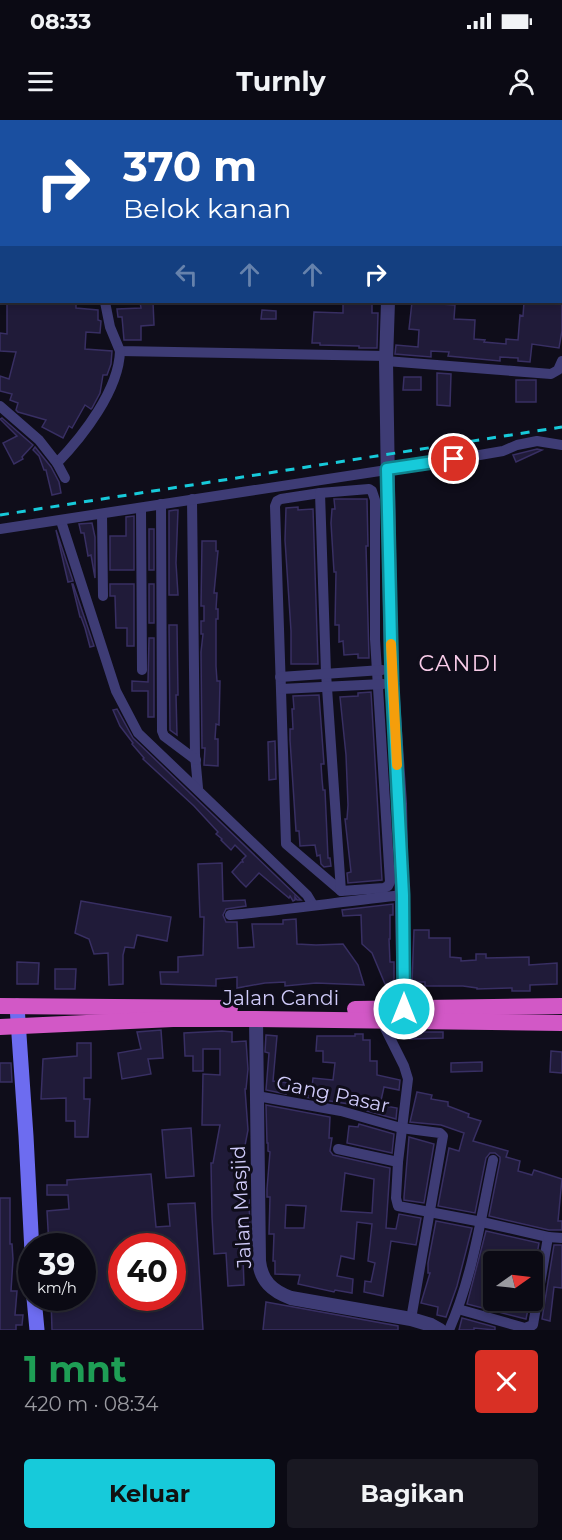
<!DOCTYPE html>
<html lang="id">
<head>
<meta charset="utf-8">
<style>
	:root { --surface:#0b0a14; --page:#191822; --text:#f1f3f6; --muted:#9a9aa0; --line:#2b2b34; --accent:#17cada }
	body { margin:0; font-family:Montserrat,sans-serif; background:var(--page); color:var(--text); height:100vh; display:flex; flex-direction:column; font-size:22px; white-space:nowrap }
	* { box-sizing:border-box; margin:0 }
	p { font-size:20px; color:var(--muted) }
	.icon { flex:none; width:33px; height:33px; fill:none; stroke:currentColor; stroke-width:2; stroke-linecap:round; stroke-linejoin:round }
	.map { position:relative; height:1210px; overflow:hidden }
	.panel { display:flex; flex-direction:column; background:var(--surface); flex:1 }
	.panel>* { flex:none }
	.top-card { position:absolute; left:0px; top:0px; width:562px; height:183px; box-shadow:0 3px 9px #0003,0 0 0 2px var(--line); background:#1a4fa0; color:#fff; overflow:hidden }
	.needle { width:39px; rotate:76deg }
	.fabs { position:absolute; left:483px; top:1131px; display:grid; gap:12px }
	.fabs a { display:grid; place-items:center; width:60px; height:60px; border-radius:6px; background:var(--surface); box-shadow:0 3px 9px #0003,0 0 0 2px var(--line); font-size:30px }
	.speed { position:absolute; left:18px; top:1113px; display:flex; gap:12px; font-size:30px; font-weight:700; text-align:center }
	.speed>* { display:grid; place-content:center; width:78px; height:78px; border-radius:50%; background:var(--surface); box-shadow:0 3px 9px #0003,0 0 0 2px var(--line); line-height:1 }
	.speed small { font-size:15px; font-weight:400 }
	.speed .limit { border:9px solid #d22; background:#fff; color:#111 }
	.pin { position:absolute; display:grid; place-items:center; width:51px; height:51px; color:#fff; margin:-26px; border:3px solid #fff; border-radius:50%; box-shadow:0 2px 6px #0007 }
	.me { position:absolute; width:66px; margin:-33px; rotate:0deg; stroke-linejoin:round; filter:drop-shadow(0 0 4px #0008) }
	.turn { display:flex; align-items:center; gap:21px; height:126px; padding:0 24px; font-size:27px }
	.turn .icon { width:78px; height:78px; stroke-width:2.5 }
	.turn b { display:block; font-size:42px; line-height:51px }
	.lanes { display:flex; align-items:center; height:57px; padding:0 24px; background:#0003; justify-content:center; gap:30px; direction:ltr }
	.lanes .off { opacity:.35 }
	.round { display:grid; place-items:center; flex:none; width:63px; height:63px; border-radius:6px; background:var(--page) }
	.summary { display:flex; align-items:center; justify-content:space-between; height:102px; padding:0 24px }
	h1 { font-size:36px; font-weight:700; line-height:45px; color:#1e9e55 }
	.primary-button { display:flex; gap:12px; margin-top:auto; padding:12px 24px }
	.primary-button a { flex:1; height:69px; border-radius:6px; background:var(--accent); color:#111; font-size:24px; font-weight:700; line-height:69px; text-align:center }
	.primary-button a+a { background:var(--page); color:var(--text) }
	.status { display:flex; justify-content:space-between; align-items:center; height:42px; padding:0 30px; background:var(--surface); direction:ltr }
	.status svg { height:16px; fill:currentColor }
	header { display:flex; justify-content:space-between; align-items:center; height:78px; padding:0 24px; background:var(--surface); font-size:27px; font-weight:700 }
	.map>svg:first-child { display:block }
	.building { fill:#201b39; stroke:#382f63; stroke-width:1.5; fill-rule:evenodd }
	.lines { fill:none; stroke-linecap:round; stroke-linejoin:round }
	.minor { stroke:#3e3c75; stroke-width:10 }
	.tertiary { stroke:#3e3c75; stroke-width:14 }
	.secondary { stroke:#6d6cf0; stroke-width:15 }
	.trunk { stroke:#d258c6; stroke-width:16 }
	.rail { stroke:#17cada; stroke-width:3; stroke-dasharray:9 8; stroke-linecap:butt }
	.route-casing { stroke:#0f838e; stroke-width:15 }
	.route { stroke:#17cada; stroke-width:10 }
	.slow { stroke:#f59e0b; stroke-width:10 }
	.labels { text-anchor:middle; stroke-width:6; stroke-linejoin:round; paint-order:stroke }
	.street-label { font-size:20px; fill:#d0cbfa; stroke:#0f0d1a }
	.quarter-label { font-size:22px; letter-spacing:1.5px; fill:#facdea; stroke:#0f0d1a }
</style>
</head>
<body>
<div class="status"><b>08:33</b><svg viewBox="0 0 49 12"><path d="M0 12V9h3v3zM5 12V6h3v6zM10 12V3h3v9zM15 12V0h3v12zM26 1h20v11H26zM47 4h2v5h-2z"/></svg></div>
<header><svg class="icon" aria-label="menu" viewBox="0 0 24 24"><path d="M4 6h16M4 12h16M4 18h16"/></svg>Turnly<svg class="icon" aria-label="person" viewBox="0 0 24 24"><circle cx="12" cy="8" r="4"/><path d="M4 21q1-7 8-7t8 7"/></svg></header>
<div class="map">
<svg width="562" height="1210" viewBox="0 0 562 1210">
	<rect width="100%" height="100%" fill="#0f0d1a"/>
	<g class="building">
		<path d="M7,182H76V188L98,190V200L101,201L100,213L86,212L85,229L112,231L111,244L107,255H103L100,273L92,288L91,289L85,285L72,308L69,306L63,318L42,307L46,300L18,292L16,290L18,283L10,280L12,274L0,271V256L9,259L16,232L0,231V213L7,214Z"/>
		<path d="M140,182H153L154,205L141,206V220H124L122,197H118L117,189L141,188Z"/>
		<path d="M343,182H372V193H378L377,228H359V226L320,225V223H312L314,192L343,193Z"/>
		<path d="M412,182L455,185L454,199L475,200L474,219L485,220L484,222L506,224V219L518,220L520,195L523,196L524,182H562V211L559,228L532,224L530,242L518,241V238L500,237V241L448,236L449,232L431,231V237L395,234L396,225L418,227L419,210L409,209Z"/>
		<path d="M262,190L276,191V199H261Z"/>
		<path d="M437,253L451,254L450,286L437,285Z"/>
		<path d="M404,257H421V270H403Z"/>
		<rect x="516" y="260" width="20" height="22"/>
		<path d="M2,298L33,325L22,337L23,339L14,344L3,323L17,316L0,299Z"/>
		<path d="M35,327L51,347L59,362L61,373L52,375L46,350H44L39,336L33,330Z"/>
		<path d="M537,329L542,330L516,342L513,335Z"/>
		<path d="M334,379H367V380L368,426H366L369,538H358V534L344,535L343,521L339,522V505H335L336,452H334L331,403L332,389H335Z"/>
		<path d="M298,387V390L313,389L318,544H291V511L285,420L286,388Z"/>
		<path d="M175,390H178L176,443L178,475H169V391Z"/>
		<path d="M134,396V450H110V416H126V397Z"/>
		<path d="M92,403L95,417V458L91,435L88,436L84,413H81L79,404Z"/>
		<rect x="149" y="409" width="5" height="41"/>
		<path d="M56,410L73,461L68,462Z"/>
		<path d="M202,421H216V431H218L214,473H217L216,489H218V499H216V546L217,561H220L219,605L216,604L215,619H218V646L204,645L205,628H202L201,532L203,514H201V501H204V486H201Z"/>
		<path d="M72,464H73L94,526L90,527L85,508L81,497H80Z"/>
		<path d="M110,464H134V526H127V508H116L115,476H110Z"/>
		<rect x="149" y="464" width="5" height="39"/>
		<path d="M169,505H177L178,575H176L177,615L170,610Z"/>
		<path d="M149,518H154V597H148V571H132V561L148,562Z"/>
		<path d="M371,572L382,760L348,763L347,753L351,752L345,699H347L348,685L346,635L340,577L358,576V573Z"/>
		<path d="M319,575L324,644H321L322,659L323,670H325L328,738H330L331,746L324,747L321,744L320,735L317,736L315,725L300,726L299,711H296L290,620V609H293L292,589H294L293,576Z"/>
		<path d="M117,589L133,618L301,780H297L295,777V780L293,781L290,776L289,778L259,753L246,767L240,761L232,752L241,742H243L242,740L246,736L235,725L231,730L221,720L222,719L216,714L218,712L194,686L143,639L144,638L132,624L133,623L120,606L113,590Z"/>
		<path d="M275,621L276,659L269,660L268,622Z"/>
		<path d="M222,743L223,781L245,780L246,786L226,789L223,795L226,802H237L238,828L254,827L252,804H283V800L296,799L297,824L316,825L343,824L358,845L364,865L316,863L285,866V862L265,863L237,868V857L216,859V866L161,864L160,852H178V837L203,835L204,797H200L198,744Z"/>
		<path d="M81,781L171,797L167,821L137,815L134,828L125,827L123,835V864L109,865L108,833L94,834L89,819L75,813Z"/>
		<path d="M393,784V795H390V819H389L390,842H394V864H385L372,833L362,824L361,795L343,796L342,790Z"/>
		<path d="M414,810H429V818H450V837L461,838V841L476,840V834H486V838L529,837V845L557,843V864L530,865V871H512V868L477,869V868L463,866H425V862H412Z"/>
		<path d="M17,842L39,843L38,864H17Z"/>
		<path d="M55,849H76L75,869H55Z"/>
		<path d="M161,910L163,938L148,939L151,954L122,959L118,933L141,929L137,912Z"/>
		<path d="M222,911L232,912V922L246,921L248,949L246,969H245L248,1010L243,1036L237,1035L239,1081L249,1080L250,1110H237L239,1137H243L244,1165L228,1166L226,1133L214,1134L212,1097L211,1043H213L220,1005H202L203,954L220,955V929H203V951H193V936H185L184,913Z"/>
		<path d="M410,912H443V918L410,919Z"/>
		<path d="M355,914H363V920H370V941H377V955L400,960L399,970L384,967L380,985L397,988L396,999L367,991L368,987L305,977V975L311,976L313,958L333,960L335,943L323,942V931H316L317,916H355Z"/>
		<path d="M266,915L277,916L273,961L288,963L286,974L266,970L269,933L265,932Z"/>
		<path d="M77,923H91V958H84V979H90L88,1017H75V1001H66V978L41,979L43,939L77,936Z"/>
		<path d="M551,931L562,932V953L550,952Z"/>
		<path d="M482,942V951L451,952V943Z"/>
		<path d="M0,943H11L12,962H0Z"/>
		<path d="M417,972L432,975L431,979L448,982V986L469,994L468,997L481,1001L473,1021L508,1031L506,1037L520,1041L518,1051L532,1055L534,1050L562,1059L558,1101H562V1110H549L489,1096L500,1041V1037L495,1033H490L486,1038L475,1093L438,1086L449,1028L459,1031L464,1013L441,1005L410,1002Z"/>
		<path d="M266,985L330,997L329,1018H332L330,1031L333,1035L390,1048L386,1108L396,1109L399,1094L421,1098L416,1125L391,1121L383,1176L364,1172L365,1161L371,1162L375,1143L368,1141L372,1104L357,1102L354,1139L341,1136L337,1156L353,1159L352,1173L335,1170L334,1172L298,1164L300,1155L275,1154V1141H273L274,1114H269L270,1077H267V1069L270,1032L268,1031V1023H267ZM345,1053L374,1059L372,1093L341,1091ZM286,1085L306,1086L304,1108H285Z"/>
		<path d="M359,1004L394,1014L392,1033L347,1023L349,1006L358,1007Z"/>
		<path d="M191,1008L194,1056L166,1058L162,1010Z"/>
		<path d="M409,1017L434,1024L424,1083L404,1080V1077Z"/>
		<path d="M151,1054L156,1107L170,1106L168,1084L195,1083L203,1210H52L51,1178H82V1126H49L47,1091L69,1089L68,1075H47V1065H67V1060ZM122,1126H172V1178H122Z"/>
		<path d="M0,1078H10V1124H12L13,1139L11,1171H17L15,1195H23L22,1205H16V1210H0Z"/>
		<path d="M436,1101L472,1108L457,1166L446,1197L437,1195L438,1187L421,1183L430,1153H428V1143Z"/>
		<path d="M486,1111L539,1123L532,1163V1142H519L520,1137L505,1133L503,1142H494V1180H530L526,1199L467,1184Z"/>
		<path d="M554,1125H562V1168L554,1167L550,1201L542,1199Z"/>
		<path d="M266,1182L398,1206V1210H263Z"/>
		<path d="M462,1198L495,1207V1210L474,1208V1210H459Z"/>
	</g>
	<g class="lines">
		<g class="minor">
			<path d="M192,2V0"/>
			<path d="M0,11L2,8"/>
			<path d="M0,44H2"/>
			<path d="M0,129L2,128"/>
			<path d="M561,167H562"/>
			<path d="M105,182L110,207L120,231L386,236"/>
			<path d="M386,241L551,254L558,250L562,241"/>
			<path d="M0,286L39,320L57,343C83,316 119,270 120,231"/>
			<path d="M57,343L65,358"/>
			<path d="M369,369L372,371L375,380V519L390,762L388,766L384,768L341,771L286,724L275,386L277,381L281,379L320,373Z"/>
			<path d="M320,373L326,553L341,771"/>
			<path d="M192,379L195,635L198,668"/>
			<path d="M161,384L162,611L164,616L196,640"/>
			<path d="M141,388L142,550"/>
			<path d="M102,394L103,476"/>
			<path d="M61,401L116,571L138,613L307,775L313,785"/>
			<path d="M0,409L439,342L503,331L517,325L537,321L562,325"/>
			<path d="M280,557L382,550"/>
			<path d="M281,569L383,564"/>
			<path d="M230,795C288,790 345,781 403,775"/>
			<path d="M381,900L404,946L408,959L398,1042L396,1078L398,1086L482,1102L548,1117L533,1205L525,1208L458,1189"/>
			<path d="M257,976L341,991L401,1008L440,1013L443,1016L411,1199"/>
			<path d="M338,1029L398,1042"/>
			<path d="M548,1117L562,1118"/>
			<path d="M449,1210C473,1156 481,1097 493,1040"/>
		</g>
		<g class="tertiary">
			<path d="M386,0V2"/>
			<path d="M388,182L386,241L391,550L400,684L404,889"/>
			<path d="M256,899L259,1141C261,1161 272,1171 291,1178L411,1199L431,1205L440,1210"/>
		</g>
		<g class="secondary">
			<path d="M17,886L26,1016L32,1132"/>
			<path d="M34,1178L37,1210"/>
		</g>
		<g class="trunk">
			<path d="M0,886L230,888"/>
			<path d="M355,889L562,886"/>
			<path d="M0,907L173,899H256L562,903"/>
		</g>
		<path class="rail" d="M0,395L562,307"/>
	</g>
	<g class="lines">
		<g class="route-casing">
			<path id="route" d="M404,889L403,775L392,563L387,349L454,339"/>
		</g>
		<use href="#route" class="route"/>
		<path class="slow" d="M391,524L397,645"/>
	</g>
	<g class="labels">
		<g class="street-label">
			<text x="281" y="885">Jalan Candi</text>
			<text transform="translate(333 974) rotate(12)" y="7">Gang Pasar</text>
			<text transform="translate(241 1087) rotate(-93)" y="7">Jalan Masjid</text>
		</g>
		<g class="quarter-label">
			<text x="459" y="551">CANDI</text>
		</g>
	</g>
</svg>
<div class="fabs">
<a><svg class="needle" viewBox="-14 -14 28 28"><path d="M0-13l5 13h-10z" fill="#e53935"/><path d="M0 13l5-13h-10z" fill="#9a9aa0"/></svg></a>
</div>
<div class="speed"><div>39<small>km/h</small></div><div class="limit">40</div></div>
<div class="pin" style="left:454px;top:339px;background:#d93025"><svg class="icon" aria-label="arrive" viewBox="0 0 24 24"><path d="M6 21V4h12l-3 4 3 4H6"/></svg></div>
<svg class="me" style="left:404px;top:889px" viewBox="-20 -20 40 40"><circle r="17" fill="#17cada" stroke="#fff" stroke-width="3"/><path d="M0-11L8 9 0 5-8 9z" fill="#fff"/></svg>
<div class="top-card">
<div class="turn"><svg class="icon" aria-label="right" viewBox="0 0 24 24"><path d="M7 20v-9h11M14 6l5 5-5 5"/></svg><div><b>370 m</b>Belok kanan</div></div>
<div class="lanes"><svg class="icon off" aria-label="left" viewBox="0 0 24 24"><path d="M17 20v-9H6M10 6l-5 5 5 5"/></svg><svg class="icon off" aria-label="ahead" viewBox="0 0 24 24"><path d="M12 20V5M6 11l6-6 6 6"/></svg><svg class="icon off" aria-label="ahead" viewBox="0 0 24 24"><path d="M12 20V5M6 11l6-6 6 6"/></svg><svg class="icon" aria-label="right" viewBox="0 0 24 24"><path d="M7 20v-9h11M14 6l5 5-5 5"/></svg></div>
</div>
</div>
<section class="panel">
<div class="summary"><div><h1>1 mnt</h1><p>420 m · 08:34</p></div><a class="round" style="background:#d93025;color:#fff"><svg class="icon" aria-label="close" viewBox="0 0 24 24"><path d="M6 6l12 12M18 6L6 18"/></svg></a></div>
<div class="primary-button"><a>Keluar</a><a>Bagikan</a></div>
</section>
</body>
</html>
